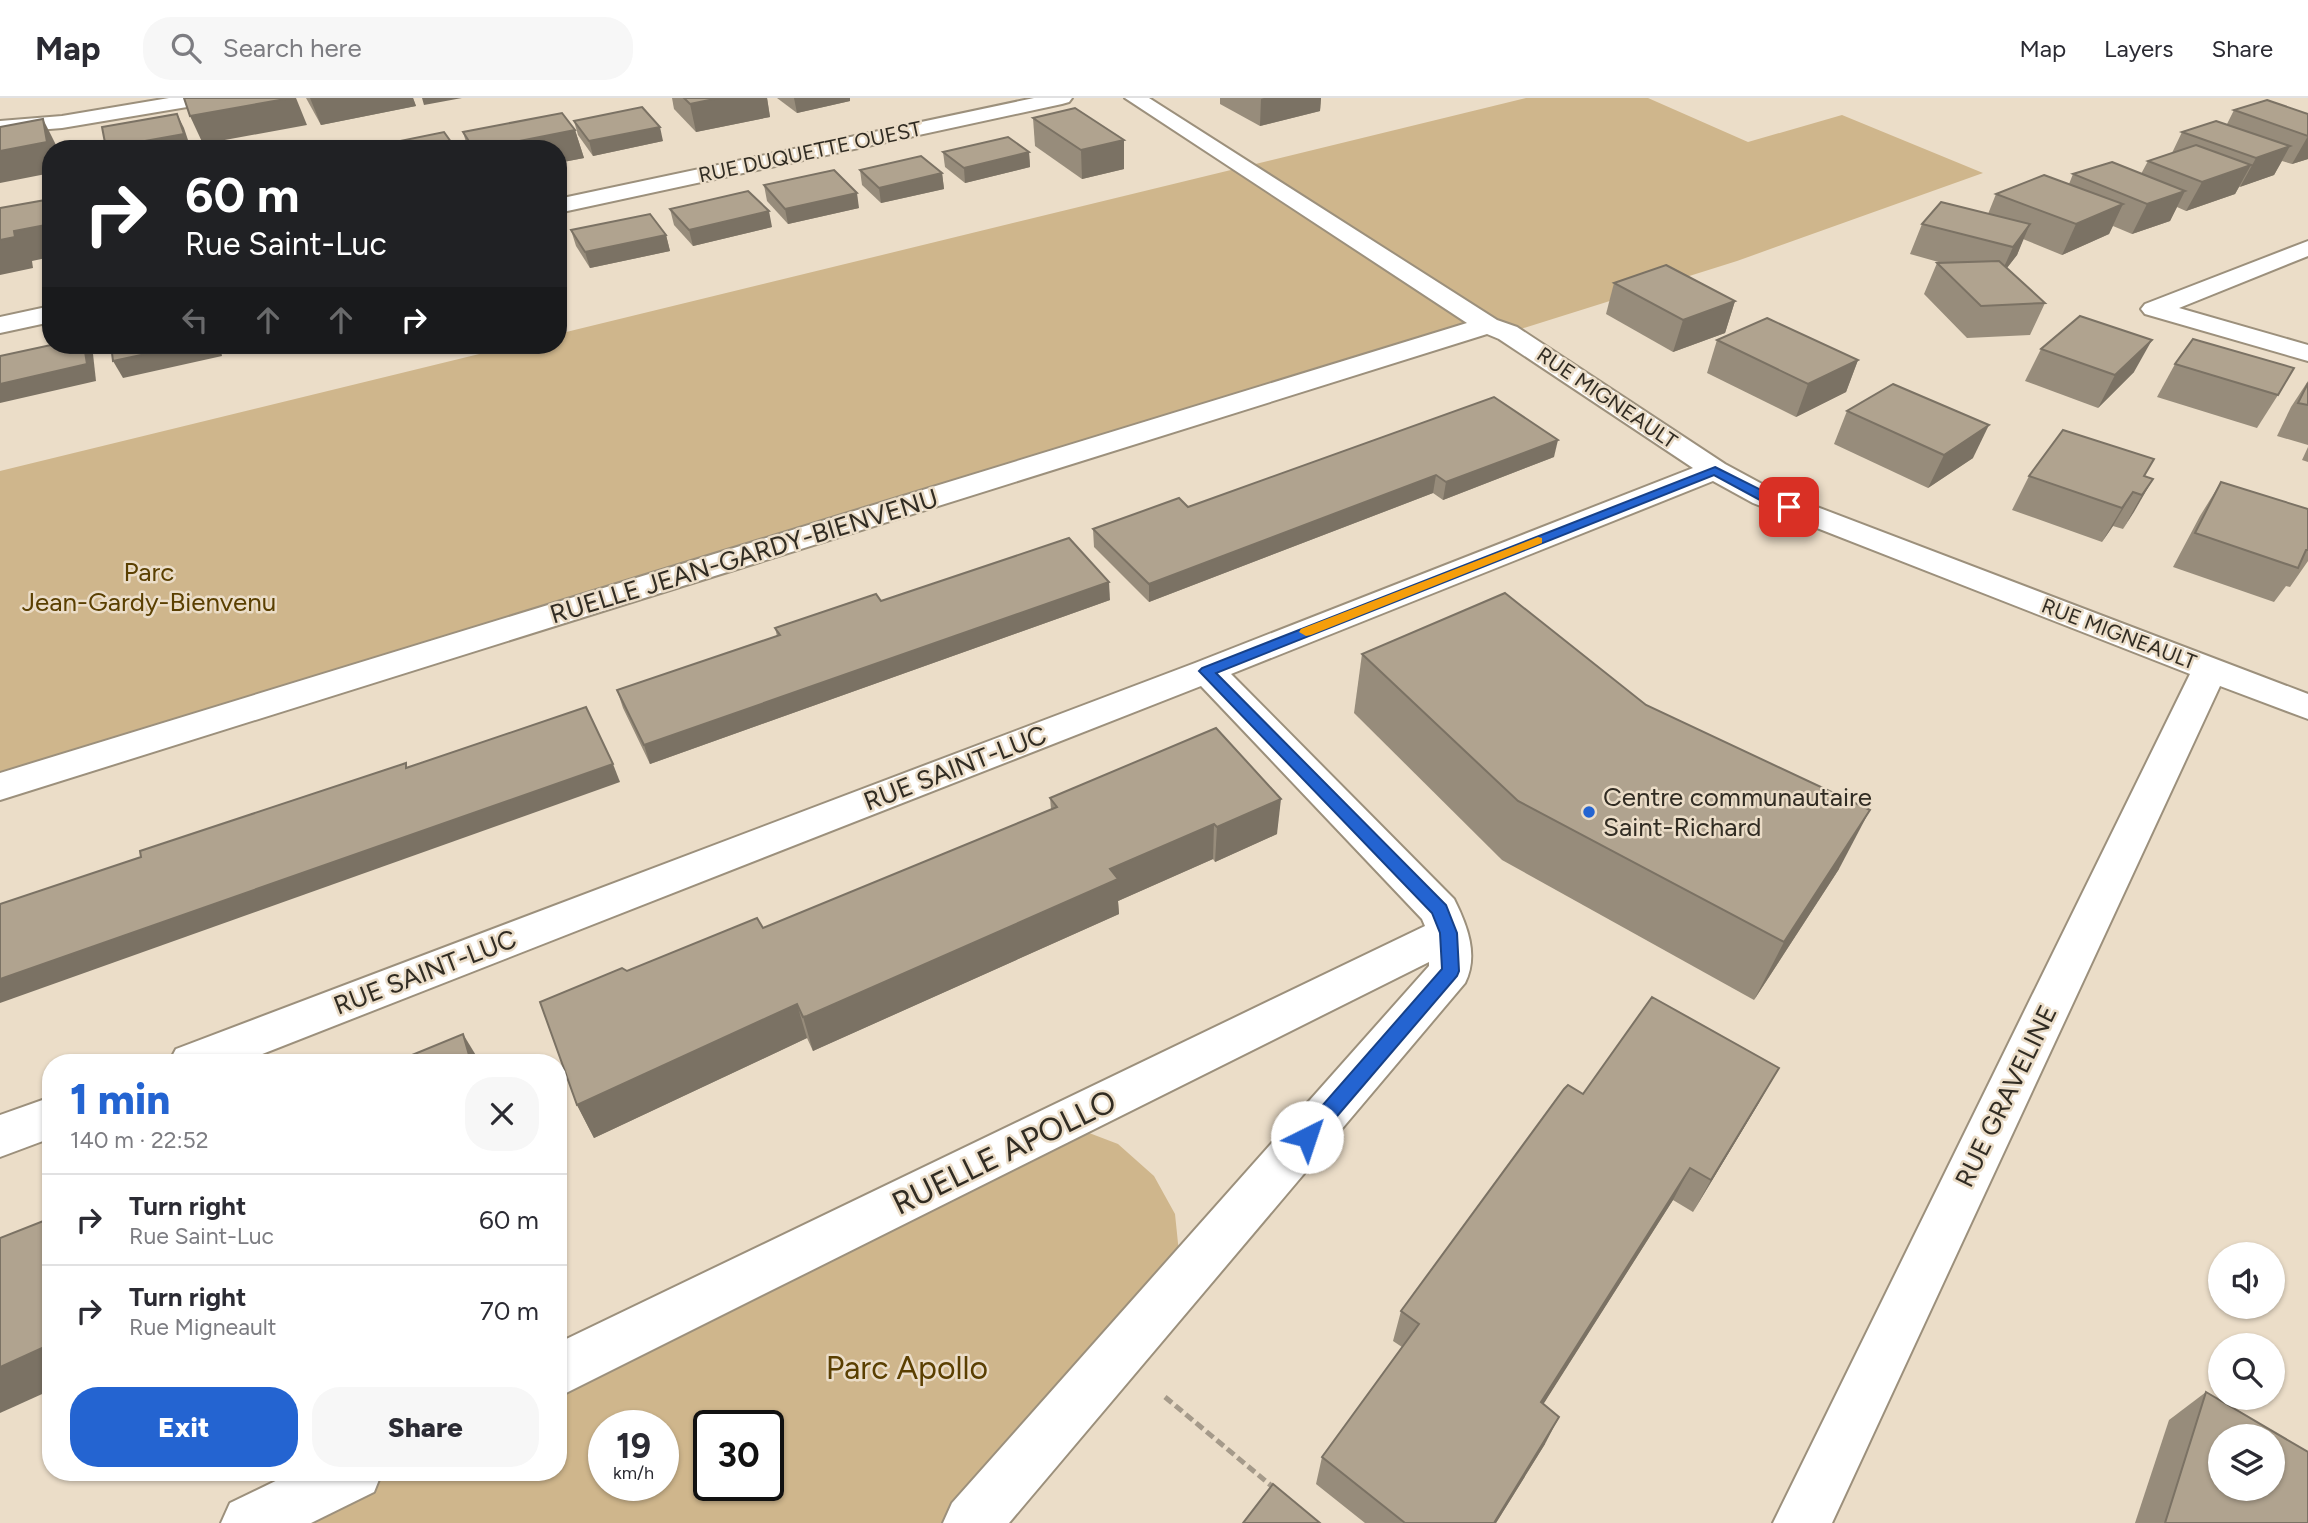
<!DOCTYPE html>
<html lang="en">
<head>
<meta charset="utf-8">
<style>
	:root { --surface:#fff; --page:#f7f7f7; --text:#2b2b33; --muted:#7c7c81; --line:#e1e1e2; --accent:#2464d1 }
	body { margin:0; font-family:Figtree,sans-serif; background:var(--page); color:var(--text); height:100vh; display:flex; flex-direction:column; font-size:26px; white-space:nowrap }
	* { box-sizing:border-box; margin:0 }
	p { font-size:23px; color:var(--muted) }
	.icon { flex:none; width:38px; height:38px; fill:none; stroke:currentColor; stroke-width:2; stroke-linecap:round; stroke-linejoin:round }
	.map { position:relative; flex:1; overflow:hidden }
	.drawer { position:absolute; left:42px; top:956px; width:525px; height:427px; display:flex; flex-direction:column; background:var(--surface); border-radius:28px; box-shadow:0 2px 5px #0004 }
	.drawer>* { flex:none }
	.banner { position:absolute; left:42px; top:42px; width:525px; height:214px; border-radius:28px; box-shadow:0 2px 5px #0004; background:#202124; color:#fff; overflow:hidden }
	.buttons { position:absolute; left:2208px; top:1144px; display:grid; gap:14px }
	.buttons a { display:grid; place-items:center; width:77px; height:77px; border-radius:50%; background:var(--surface); box-shadow:0 2px 5px #0004; font-size:35px }
	.speed { position:absolute; left:588px; top:1312px; display:flex; gap:14px; font-size:35px; font-weight:700; text-align:center }
	.speed>* { display:grid; place-content:center; width:91px; height:91px; border-radius:50%; background:var(--surface); box-shadow:0 2px 5px #0004; line-height:1 }
	.speed small { font-size:18px; font-weight:400 }
	.speed .limit { border:4px solid #111; border-radius:10px; background:#fff; color:#111 }
	.pin { position:absolute; display:grid; place-items:center; width:60px; height:60px; color:#fff; margin:-30px; border-radius:14px; box-shadow:0 4px 10px #0006 }
	.me { position:absolute; width:77px; margin:-38px; rotate:41deg; stroke-linejoin:round; filter:drop-shadow(0 0 5px #0008) }
	.turn { display:flex; align-items:center; gap:24px; height:147px; padding:0 28px; font-size:32px }
	.turn .icon { width:91px; height:91px; stroke-width:2.5 }
	.turn b { display:block; font-size:49px; line-height:60px }
	.lanes { display:flex; align-items:center; height:66px; padding:0 28px; background:#0003; justify-content:center; gap:35px; direction:ltr }
	.lanes .off { opacity:.35 }
	.round { display:grid; place-items:center; flex:none; width:74px; height:74px; border-radius:28px; background:var(--page) }
	.overview { display:flex; align-items:center; justify-content:space-between; height:119px; padding:0 28px }
	h1 { font-size:42px; font-weight:800; line-height:52px; color:var(--accent) }
	.action { display:flex; gap:14px; margin-top:auto; padding:14px 28px }
	.action a { flex:1; height:80px; border-radius:28px; background:var(--accent); color:#fff; font-size:28px; font-weight:800; line-height:80px; text-align:center }
	.action a+a { background:var(--page); color:var(--text) }
	ul { padding:0; list-style:none }
	li { display:flex; align-items:center; gap:21px; height:91px; padding:0 28px; border-top:2px solid var(--line) }
	li div { flex:1 }
	li b { display:block; font-size:26px }
	li em { font-style:normal }
	header { display:flex; align-items:center; gap:42px; box-sizing:border-box; height:98px; padding:0 35px; background:var(--surface); border-bottom:2px solid var(--line) }
	header strong { font-size:33px }
	nav { display:flex; gap:38px; margin-inline-start:auto; font-size:24px }
	.search { width:490px; height:63px; background:var(--page); display:flex; align-items:center; gap:18px; box-sizing:border-box; padding:0 24px; border-radius:28px; color:var(--muted); font-size:26px }
	.map>svg:first-child { display:block }
	.green { fill:#cfb68c; fill-rule:evenodd }
	.lines { fill:none; stroke-linecap:round; stroke-linejoin:round }
	.minor-casing { stroke:#9c907c; stroke-width:4 }
	.path { stroke:#a59a8a; stroke-width:5; stroke-dasharray:9 4.5; stroke-linecap:butt }
	.minor { fill:#fff; fill-rule:evenodd }
	.wall { fill:#978c7b }
	.shaded-wall { fill:#7b7264 }
	.building { fill:#b0a38f; stroke:#7b7264; stroke-width:2; fill-rule:evenodd }
	.route { fill:#2464d1; stroke:#174188; stroke-width:2 }
	.slow { fill:#f59e0b }
	.poi-dot { fill:#2464d1; stroke:#ebddc8; stroke-width:2.5 }
	.labels { text-anchor:middle; stroke-width:5; stroke-linejoin:round; paint-order:stroke }
	.far-street-label { font-size:21px; fill:#312c23; stroke:#ebddc8 }
	.street-label { font-size:26px; fill:#312c23; stroke:#ebddc8 }
	.park-label { font-size:26px; fill:#5a3f01; stroke:#ebddc8 }
	.poi-label { font-size:26px; fill:#312c23; stroke:#ebddc8; text-anchor:start }
	.near-street-label { font-size:32px; fill:#312c23; stroke:#ebddc8 }
	.near-park-label { font-size:32px; fill:#5a3f01; stroke:#ebddc8 }
</style>
</head>
<body>
<header>
<strong>Map</strong>
<div class="search"><svg class="icon" aria-label="search" viewBox="0 0 24 24"><circle cx="10" cy="10" r="6"/><path d="M15 15l6 6"/></svg>Search here</div>
<nav><a>Map</a><a>Layers</a><a>Share</a></nav>
</header>
<div class="map">
<svg width="2308" height="1425" viewBox="0 0 2308 1425">
	<rect width="100%" height="100%" fill="#ebddc8"/>
	<g class="green">
		<path d="M1526,0H1648L1748,44L1842,17L1983,75L1737,163L1508,235L1488,227L0,689V373L516,247H558V236Z"/>
		<path d="M1063,1025L1118,1046L1154,1078L1175,1116L1182,1184L972,1425H250L354,1374H558V1273ZM604,1328H663V1388H604ZM709,1328H768V1388H709Z"/>
	</g>
	<g class="lines">
		<g class="minor-casing">
			<g id="minor">
				<path d="M169,0H215L212,4L205,6L62,30L0,35V23L62,18Z"/>
				<path d="M1034,0H1072L1069,4L1062,6L558,115V101Z"/>
				<path d="M1125,0H1149L1497,222L1517,229L1725,366L1775,393L2308,596V621L2220,588L1832,1425H1773L2190,576L1753,405L1713,383L1231,576L1454,801C1467,827 1479,857 1465,885L1009,1425H943L952,1405L1429,868V864L558,1299V1245L1425,828L1422,821L1201,588L242,964H169L176,951L1195,565L1693,370L1499,241L1487,236L0,702V675L1467,225Z"/>
				<path d="M2308,143V158L2179,210L2308,247V263L2145,216L2141,211L2145,206Z"/>
				<path d="M51,208V224L0,235V219Z"/>
				<path d="M51,999V1040L0,1059V1017Z"/>
				<path d="M294,1374H382L374,1394L311,1425H221L230,1405Z"/>
			</g>
		</g>
		<path class="path" d="M1165,1299L1274,1390"/>
		<use href="#minor" class="minor"/>
	</g>
	<g class="wall">
		<path d="M306,0H413L416,8L321,27Z"/>
		<path d="M672,0H767L770,19L696,34L674,11Z"/>
		<path d="M777,0H850V3L797,15Z"/>
		<path d="M1220,0H1321L1320,13L1260,28L1220,6Z"/>
		<path d="M2234,12L2308,15V61L2292,66L2282,63L2274,77L2239,89L2235,96L2186,113L2177,109L2170,123L2132,136L2113,128L2109,136L2062,157L2023,141L2017,157L2007,170L2045,205L2030,237L1967,240L1924,196L1937,165H1942L1910,156L1922,126L1988,116L1996,96L2069,86L2073,76H2141L2148,63L2172,55L2182,34L2227,26Z"/>
		<path d="M562,15L575,32L584,60L558,65V51H468L463,34Z"/>
		<path d="M1033,20L1124,71L1082,81L1035,48Z"/>
		<path d="M574,23L663,43L593,58L578,37Z"/>
		<path d="M943,54H1029L1030,69L965,85L945,69Z"/>
		<path d="M860,72L942,75L944,91L881,105L862,87Z"/>
		<path d="M764,87L859,110L788,126L767,103Z"/>
		<path d="M670,111L772,129L693,148L674,127Z"/>
		<path d="M571,132L666,137L670,153L590,170L576,148Z"/>
		<path d="M1614,185L1735,203L1725,235L1673,254L1606,216Z"/>
		<path d="M1717,242L1858,262L1846,294L1796,319L1707,275Z"/>
		<path d="M2041,251L2134,274L2098,310L2025,283Z"/>
		<path d="M2175,266L2278,297L2257,330L2157,299Z"/>
		<path d="M2308,283V347L2277,338L2291,309Z"/>
		<path d="M1847,313L1973,360L1928,390L1834,346Z"/>
		<path d="M2308,349V364L2302,362Z"/>
		<path d="M1554,359L1443,402L1433,395L1149,504L1094,449L1093,431L1188,409Z"/>
		<path d="M2029,378H2144L2153,381L2123,431L2113,428L2102,444L2012,412Z"/>
		<path d="M2221,384L2308,411V463L2290,489L2286,488L2274,504L2173,469L2200,418Z"/>
		<path d="M1110,502L650,666L623,610L617,592L777,538L775,530L881,503Z"/>
		<path d="M1362,556L1839,771L1754,902L1502,762L1354,615Z"/>
		<path d="M1050,700L1277,736L1215,764L1213,761L1118,803L1119,816L817,951L813,953L807,940L594,1040L577,1007L763,830L1051,711Z"/>
		<path d="M1583,996L1760,1003L1693,1114L1673,1102L1543,1306L1545,1346L1496,1425H1365L1316,1386L1322,1359L1402,1249L1393,1243L1401,1213Z"/>
		<path d="M2206,1294L2308,1425H2135L2169,1322Z"/>
	</g>
	<g class="shaded-wall">
		<path d="M291,0H296L307,27L203,46L190,18Z"/>
		<path d="M310,0H413L416,8L321,27Z"/>
		<path d="M422,0H462L424,7Z"/>
		<path d="M719,0H767L770,19L696,34L690,6Z"/>
		<path d="M794,0H850V3L797,15Z"/>
		<path d="M1264,0H1321L1320,13L1260,28L1261,1Z"/>
		<path d="M177,16L184,30L191,51H107Z"/>
		<path d="M43,21L58,51H51V75L0,85V53Z"/>
		<path d="M660,29L663,43L593,58L589,43Z"/>
		<path d="M575,32L584,60L558,65V51H479Z"/>
		<path d="M2308,38V61L2292,66Z"/>
		<path d="M1124,42V71L1082,81L1081,52Z"/>
		<path d="M2290,48L2274,77L2240,89L2256,60Z"/>
		<path d="M1029,54L1030,69L965,85L964,70Z"/>
		<path d="M2251,67L2235,96L2186,113L2202,84Z"/>
		<path d="M942,75L944,91L881,105L879,90Z"/>
		<path d="M2185,93L2170,123L2132,136L2147,106Z"/>
		<path d="M857,95L859,110L788,126L785,111Z"/>
		<path d="M2123,106L2109,136L2062,157L2076,126Z"/>
		<path d="M769,113L772,129L693,148L689,132Z"/>
		<path d="M51,126V159L32,163L33,170L0,177V142L14,133Z"/>
		<path d="M2030,126L2017,157L1999,180L2013,149Z"/>
		<path d="M666,137L670,153L590,170L585,154Z"/>
		<path d="M563,160L567,176L558,178V161Z"/>
		<path d="M1735,203L1725,235L1673,254L1683,222Z"/>
		<path d="M2152,242L2134,274L2098,310L2115,277Z"/>
		<path d="M84,247H87L93,256L96,283L0,305V286Z"/>
		<path d="M188,247H220L222,258L123,280L113,263Z"/>
		<path d="M1858,262L1846,294L1796,319L1808,286Z"/>
		<path d="M1989,327L1973,360L1928,390L1944,357Z"/>
		<path d="M1558,342L1554,359L1443,402L1446,384Z"/>
		<path d="M1436,377L1433,395L1149,504V486Z"/>
		<path d="M2153,381L2134,414L2123,431L2142,397Z"/>
		<path d="M2133,394L2113,428L2102,444L2122,410Z"/>
		<path d="M1109,484L1110,502L650,666L644,647Z"/>
		<path d="M613,666L620,684L0,905V881Z"/>
		<path d="M1281,701L1277,736L1215,764L1217,729Z"/>
		<path d="M1870,712L1839,771L1754,902L1784,844Z"/>
		<path d="M1214,726L1213,761L1118,803L1119,816L813,953L803,919L1110,771Z"/>
		<path d="M797,906L807,940L594,1040L577,1007Z"/>
		<path d="M463,936L480,964H471Z"/>
		<path d="M1779,970L1760,1003L1693,1114L1711,1082Z"/>
		<path d="M1690,1070L1673,1102L1527,1332L1541,1304Z"/>
		<path d="M51,1246V1292L0,1315V1269Z"/>
		<path d="M1559,1319L1545,1346L1496,1425H1494Z"/>
	</g>
	<g class="building">
		<path d="M184,0H291L190,18Z"/>
		<path d="M684,0H719L690,6Z"/>
		<path d="M2267,2L2308,16V38L2234,12Z"/>
		<path d="M642,9L660,29L589,43L574,23Z"/>
		<path d="M1075,10L1124,42L1081,52L1033,20Z"/>
		<path d="M562,15L575,32L479,51H474L463,34Z"/>
		<path d="M177,16L184,36L106,50L102,29Z"/>
		<path d="M43,21L47,44L0,53V29Z"/>
		<path d="M2216,23L2290,48L2256,60L2182,34Z"/>
		<path d="M444,34L456,51H361Z"/>
		<path d="M1008,39L1029,54L964,70L943,54Z"/>
		<path d="M2196,47L2251,67L2202,84L2148,63Z"/>
		<path d="M921,58L942,75L879,90L860,72Z"/>
		<path d="M2112,64L2185,93L2147,106L2073,76Z"/>
		<path d="M834,72L857,95L785,111L764,87Z"/>
		<path d="M2044,77L2123,106L2076,126L1996,96Z"/>
		<path d="M748,93L769,113L689,132L670,111Z"/>
		<path d="M51,101V126L14,133L15,139L0,142V110Z"/>
		<path d="M1941,104L2030,126L2013,149L1922,126Z"/>
		<path d="M650,116L666,137L585,154L571,132Z"/>
		<path d="M558,153L563,160L558,161Z"/>
		<path d="M1999,163L2045,205L1981,208L1937,165Z"/>
		<path d="M1666,167L1735,203L1683,222L1614,185Z"/>
		<path d="M2080,218L2152,242L2115,277L2041,251Z"/>
		<path d="M1767,220L1858,262L1808,286L1717,242Z"/>
		<path d="M2193,241L2294,270L2278,297L2175,266Z"/>
		<path d="M51,247H84L87,266L0,286V258Z"/>
		<path d="M111,247H188L113,263Z"/>
		<path d="M2308,285V307L2298,305Z"/>
		<path d="M1893,286L1989,327L1944,357L1847,313Z"/>
		<path d="M1494,299L1558,342L1446,384L1436,377L1149,486L1093,431L1179,400L1188,409Z"/>
		<path d="M2063,332L2154,361L2144,378L2153,381L2142,397L2133,394L2122,410L2029,378Z"/>
		<path d="M2221,384L2308,411V452H2306L2298,470L2195,435Z"/>
		<path d="M1069,440L1109,484L644,647L617,592L780,537L775,530L876,496L881,503Z"/>
		<path d="M1505,495L1646,607L1870,712L1784,844L1518,703L1362,556Z"/>
		<path d="M586,609L613,666L0,881V806L141,759L140,753L406,665V670Z"/>
		<path d="M1216,630L1281,701L1217,729L1214,726L1110,771L1118,781L807,918L803,919L797,906L577,1007L540,904L622,870L627,873L757,820L763,830L1057,709L1050,700Z"/>
		<path d="M1652,899L1779,970L1711,1082L1690,1070L1541,1304L1559,1319L1494,1425H1405L1322,1359L1419,1226L1401,1213L1564,991L1568,987L1583,996Z"/>
		<path d="M463,936L471,964H395Z"/>
		<path d="M51,1120V1246L0,1269V1140Z"/>
		<path d="M2206,1294L2308,1354V1425H2165ZM2221,1339H2273V1391H2221Z"/>
		<path d="M1273,1386L1320,1425H1243Z"/>
	</g>
	<path class="route" d="M1715,369L1795,409L1789,413L1760,402L1714,377L1216,575L1446,807L1457,835L1459,873L1457,878L1314,1045L1307,1047L1300,1045L1297,1039L1300,1033L1442,871L1440,835L1432,815L1199,573L1202,570Z"/>
	<path class="slow" d="M1538,439L1542,440V445L1311,537L1306,538L1299,534L1301,531Z"/>
	<circle class="poi-dot" cx="1589" cy="714" r="7"/>
	<g class="labels">
		<g class="far-street-label">
			<text transform="translate(810 54) rotate(-12)" y="7">RUE DUQUETTE OUEST</text>
			<text transform="translate(1607 300) rotate(34)" y="7">RUE MIGNEAULT</text>
			<text transform="translate(2119 536) rotate(21)" y="7">RUE MIGNEAULT</text>
		</g>
		<g class="street-label">
			<text transform="translate(744 458) rotate(-17)" y="9">RUELLE JEAN-GARDY-BIENVENU</text>
			<text transform="translate(955 670) rotate(-21)" y="9">RUE SAINT-LUC</text>
			<text transform="translate(425 874) rotate(-21)" y="9">RUE SAINT-LUC</text>
			<text transform="translate(2006 998) rotate(-64)" y="9">RUE GRAVELINE</text>
		</g>
		<g class="park-label">
			<text x="149" y="483">Parc<tspan x="149" dy="30">Jean-Gardy-Bienvenu</tspan></text>
		</g>
		<g class="poi-label">
			<text x="1603" y="708">Centre communautaire<tspan x="1603" dy="30">Saint-Richard</tspan></text>
		</g>
		<g class="near-street-label">
			<text transform="translate(1004 1054) rotate(-26)" y="11">RUELLE APOLLO</text>
		</g>
		<g class="near-park-label">
			<text x="907" y="1281">Parc Apollo</text>
		</g>
	</g>
</svg>
<div class="buttons">
<a><svg class="icon" aria-label="sound" viewBox="0 0 24 24"><path d="M4 9h4l5-4v14l-5-4H4zM17 9q2 3 0 6"/></svg></a>
<a><svg class="icon" aria-label="search" viewBox="0 0 24 24"><circle cx="10" cy="10" r="6"/><path d="M15 15l6 6"/></svg></a>
<a><svg class="icon" aria-label="layers" viewBox="0 0 24 24"><path d="M12 4l9 5-9 5-9-5zM3 14l9 5 9-5"/></svg></a>
</div>
<div class="speed"><div>19<small>km/h</small></div><div class="limit">30</div></div>
<div class="pin" style="left:1789px;top:409px;background:#d93025"><svg class="icon" aria-label="arrive" viewBox="0 0 24 24"><path d="M6 21V4h12l-3 4 3 4H6"/></svg></div>
<svg class="me" style="left:1307px;top:1039px" viewBox="-20 -20 40 40"><circle r="19" fill="#fff"/><path d="M0-13L10 11 0 6-10 11z" fill="#2464d1"/></svg>
<div class="banner">
<div class="turn"><svg class="icon" aria-label="right" viewBox="0 0 24 24"><path d="M7 20v-9h11M14 6l5 5-5 5"/></svg><div><b>60 m</b>Rue Saint-Luc</div></div>
<div class="lanes"><svg class="icon off" aria-label="left" viewBox="0 0 24 24"><path d="M17 20v-9H6M10 6l-5 5 5 5"/></svg><svg class="icon off" aria-label="ahead" viewBox="0 0 24 24"><path d="M12 20V5M6 11l6-6 6 6"/></svg><svg class="icon off" aria-label="ahead" viewBox="0 0 24 24"><path d="M12 20V5M6 11l6-6 6 6"/></svg><svg class="icon" aria-label="right" viewBox="0 0 24 24"><path d="M7 20v-9h11M14 6l5 5-5 5"/></svg></div>
</div>
<section class="drawer">
<div class="overview"><div><h1>1 min</h1><p>140 m · 22:52</p></div><a class="round"><svg class="icon" aria-label="close" viewBox="0 0 24 24"><path d="M6 6l12 12M18 6L6 18"/></svg></a></div>
<ul>
<li><svg class="icon" aria-label="right" viewBox="0 0 24 24"><path d="M7 20v-9h11M14 6l5 5-5 5"/></svg><div><b>Turn right</b><p>Rue Saint-Luc</p></div><em>60 m</em></li>
<li><svg class="icon" aria-label="right" viewBox="0 0 24 24"><path d="M7 20v-9h11M14 6l5 5-5 5"/></svg><div><b>Turn right</b><p>Rue Migneault</p></div><em>70 m</em></li>
</ul>
<div class="action"><a>Exit</a><a>Share</a></div>
</section>
</div>
</body>
</html>
